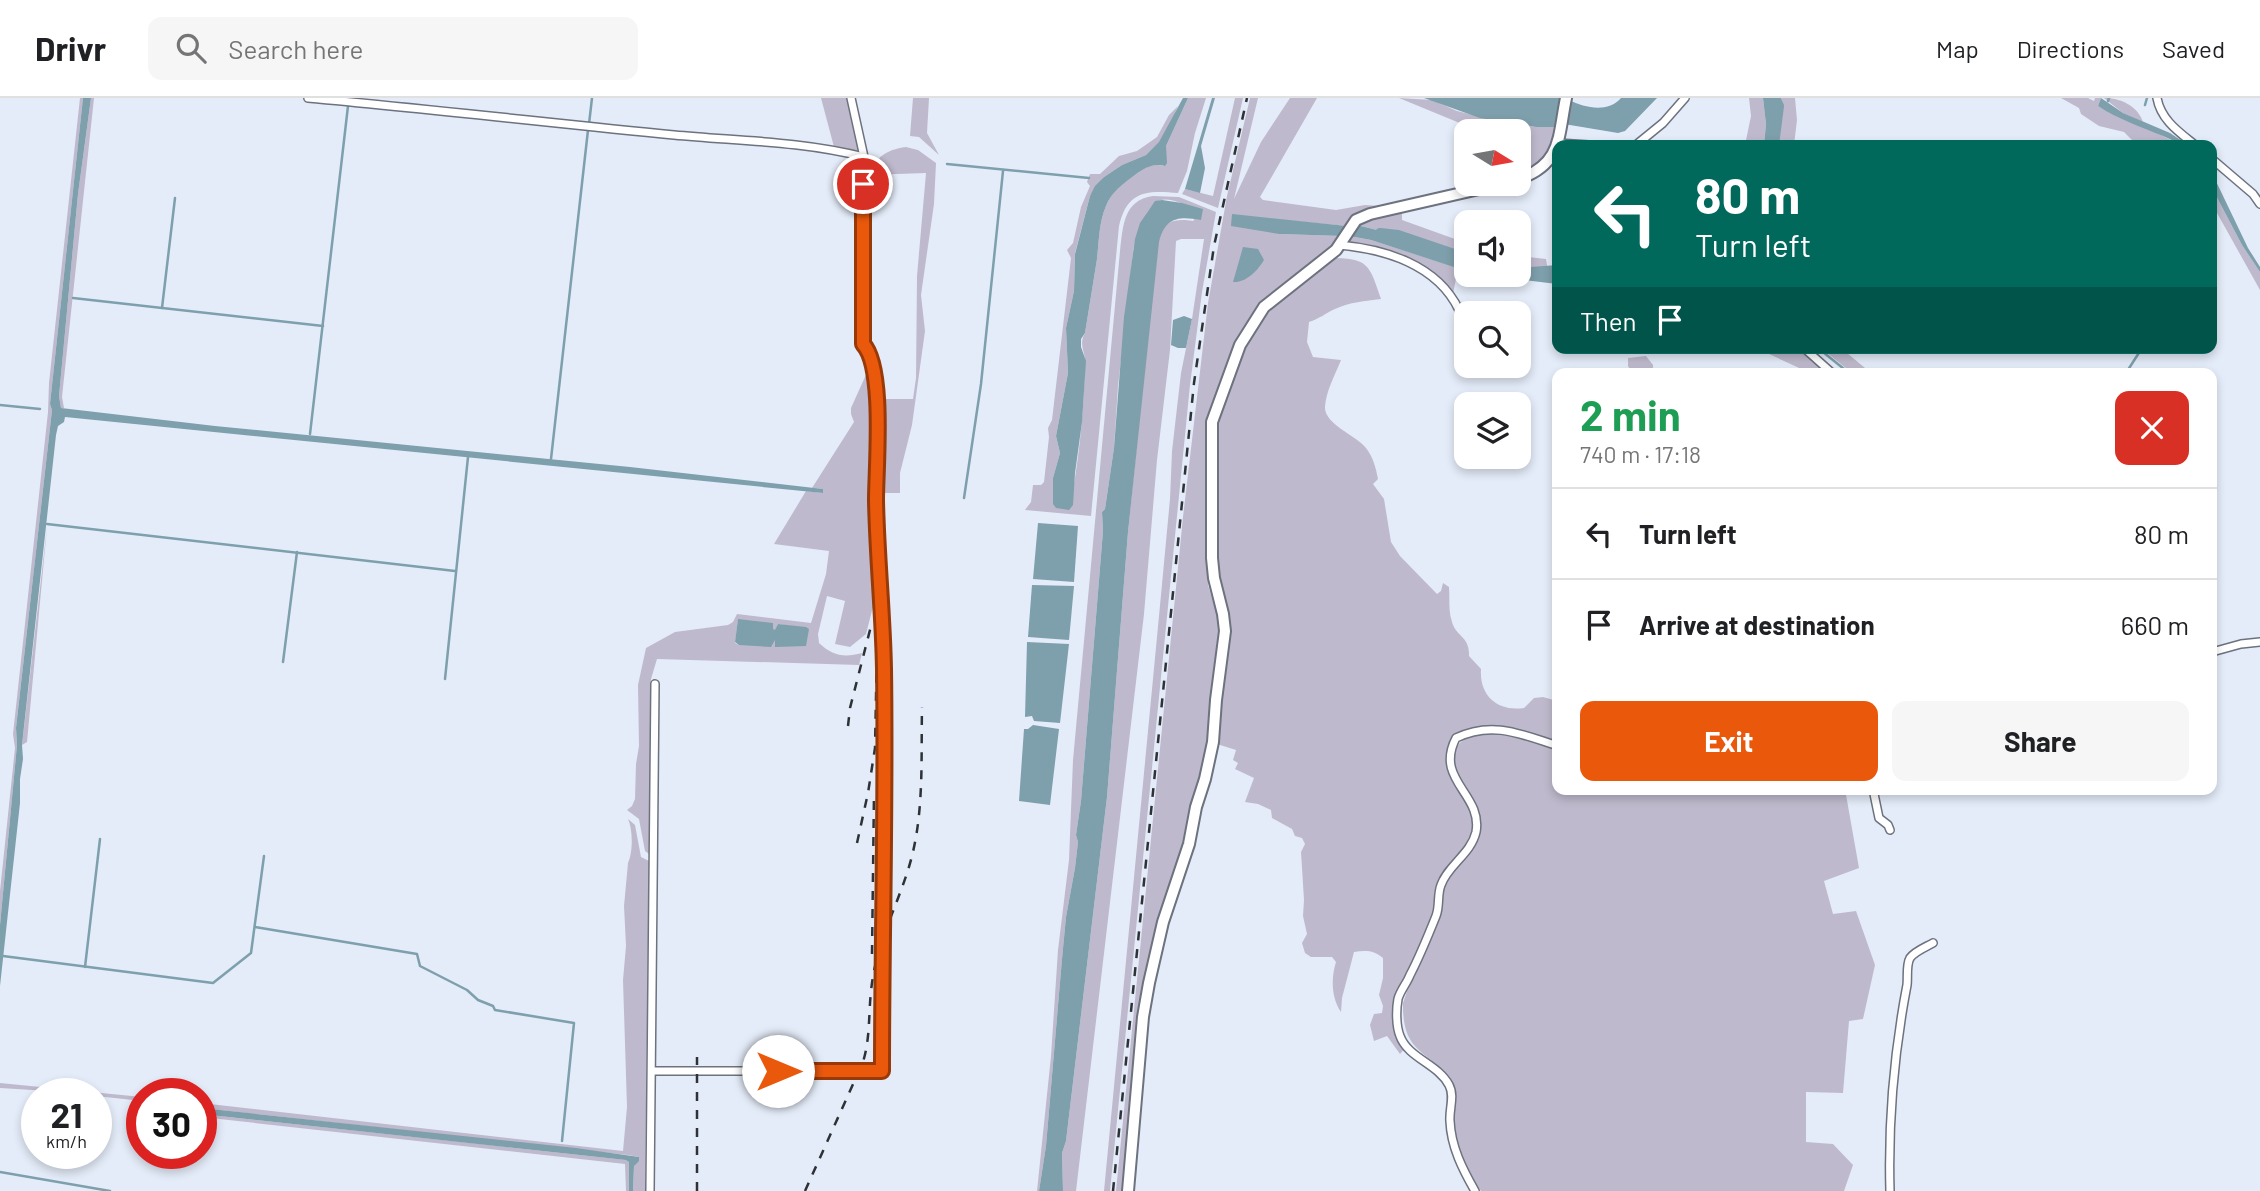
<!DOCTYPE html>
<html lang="en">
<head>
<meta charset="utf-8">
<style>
	:root { --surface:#fff; --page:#f6f6f6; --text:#202124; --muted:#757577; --line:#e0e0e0; --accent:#ea580c }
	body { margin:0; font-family:Barlow,sans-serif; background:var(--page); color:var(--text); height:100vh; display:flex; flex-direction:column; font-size:26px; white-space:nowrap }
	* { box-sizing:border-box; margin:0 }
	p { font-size:23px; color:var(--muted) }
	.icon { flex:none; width:38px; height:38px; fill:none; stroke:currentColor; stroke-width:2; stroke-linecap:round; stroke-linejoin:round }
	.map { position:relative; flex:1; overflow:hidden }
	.details { position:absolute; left:1552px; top:270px; width:665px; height:427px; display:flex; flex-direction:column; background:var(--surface); border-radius:14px; box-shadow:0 4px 10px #0003 }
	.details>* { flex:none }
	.hud { position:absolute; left:1552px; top:42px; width:665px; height:214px; border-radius:14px; box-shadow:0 4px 10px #0003; background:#00695c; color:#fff; overflow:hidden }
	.needle { width:46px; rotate:101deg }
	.fabs { position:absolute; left:1454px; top:21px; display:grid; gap:14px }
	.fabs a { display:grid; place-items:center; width:77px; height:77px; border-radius:14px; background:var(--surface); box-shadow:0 4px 10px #0003; font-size:35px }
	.speed { position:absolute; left:21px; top:980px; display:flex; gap:14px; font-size:35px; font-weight:700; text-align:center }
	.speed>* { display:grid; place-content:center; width:91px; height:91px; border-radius:50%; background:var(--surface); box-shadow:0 4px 10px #0003; line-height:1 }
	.speed small { font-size:18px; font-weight:400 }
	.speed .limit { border:10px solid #d22; background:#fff; color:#111 }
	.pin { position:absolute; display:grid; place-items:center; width:60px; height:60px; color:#fff; margin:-30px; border:4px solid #fff; border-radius:50%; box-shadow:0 2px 7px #0007 }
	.me { position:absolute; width:77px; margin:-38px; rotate:90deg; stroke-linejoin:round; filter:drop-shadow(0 0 5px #0008) }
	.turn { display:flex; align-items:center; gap:24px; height:147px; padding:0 28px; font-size:32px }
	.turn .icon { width:91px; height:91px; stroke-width:2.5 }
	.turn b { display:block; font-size:49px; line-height:60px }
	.then { display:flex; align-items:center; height:66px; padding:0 28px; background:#0003; gap:14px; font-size:26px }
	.round { display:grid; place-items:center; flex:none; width:74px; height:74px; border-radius:14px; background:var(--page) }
	.summary { display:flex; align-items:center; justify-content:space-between; height:119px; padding:0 28px }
	h1 { font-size:42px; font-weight:700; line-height:52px; color:#1e9e55 }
	.button { display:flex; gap:14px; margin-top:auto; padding:14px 28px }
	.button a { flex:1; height:80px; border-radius:14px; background:var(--accent); color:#fff; font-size:28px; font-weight:700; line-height:80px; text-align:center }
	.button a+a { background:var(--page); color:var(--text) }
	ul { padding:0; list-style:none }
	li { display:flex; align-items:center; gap:21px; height:91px; padding:0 28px; border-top:2px solid var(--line) }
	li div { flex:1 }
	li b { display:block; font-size:26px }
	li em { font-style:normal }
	header { display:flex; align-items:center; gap:42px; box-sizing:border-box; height:98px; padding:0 35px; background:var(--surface); border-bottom:2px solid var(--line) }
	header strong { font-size:33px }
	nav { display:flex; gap:38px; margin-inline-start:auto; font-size:24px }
	.search { width:490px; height:63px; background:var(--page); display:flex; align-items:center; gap:18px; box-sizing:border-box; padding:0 24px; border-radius:14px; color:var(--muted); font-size:26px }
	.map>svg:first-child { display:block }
	.green { fill:#bfb9cd; fill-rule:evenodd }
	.water { fill:#7e9fac }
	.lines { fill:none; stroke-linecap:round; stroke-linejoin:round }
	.stream { stroke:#7e9fac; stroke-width:2.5 }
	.canal { stroke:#7e9fac; stroke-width:10 }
	.street-casing { stroke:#6c727e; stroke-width:10 }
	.primary-casing { stroke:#6c727e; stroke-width:14 }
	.street { stroke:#fff; stroke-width:7 }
	.primary { stroke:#fff; stroke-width:10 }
	.rail { stroke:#2e3237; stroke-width:2.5; stroke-dasharray:9 9; stroke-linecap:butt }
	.route-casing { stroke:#983908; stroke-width:18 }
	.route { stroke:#ea580c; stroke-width:12 }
</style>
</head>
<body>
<header>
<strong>Drivr</strong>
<div class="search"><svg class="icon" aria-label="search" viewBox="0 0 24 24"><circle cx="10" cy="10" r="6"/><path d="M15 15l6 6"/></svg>Search here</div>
<nav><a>Map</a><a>Directions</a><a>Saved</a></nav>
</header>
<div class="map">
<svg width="2260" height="1093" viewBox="0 0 2260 1093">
	<rect width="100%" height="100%" fill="#e4ecf9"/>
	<g class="green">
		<path d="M80,0H83L50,306L52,312L16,630L17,647L0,827V793L15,650L13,636L48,314L49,285Z"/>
		<path d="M91,0H94L62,299L64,310H61L59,298L78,96Z"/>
		<path d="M821,0H847L861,53L834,49Z"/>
		<path d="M913,0H929L927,35L939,57L919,39L910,38Z"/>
		<path d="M1188,0H1206L1195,35L1187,73L1178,95C1146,92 1127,93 1119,128L1091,418L1025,412L1031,404L1033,387H1041L1044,384L1049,339L1048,330L1052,322L1071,160L1067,152L1073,145L1081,109L1090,88L1087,84L1090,76H1100L1119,58L1137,53L1157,39L1169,17L1178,8L1169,29L1160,44L1146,57L1122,67L1104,79L1090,98L1075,155L1074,193L1066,230L1068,275L1056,338L1060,355L1053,380V406L1073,392C1080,351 1084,308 1085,266C1086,254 1078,247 1085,235C1089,210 1093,186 1097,161C1099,143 1099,124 1106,108C1111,94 1123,85 1135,77C1145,70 1152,65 1164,68L1166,48Z"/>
		<path d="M1235,0H1243L1218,110L1182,96L1185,91L1213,98Z"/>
		<path d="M1250,0H1258L1234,101L1261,44L1290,0H1317L1260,99L1263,102L1336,112L1365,107L1381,108L1347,128L1232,117L1279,136L1342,138C1320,167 1283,180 1259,210L1209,327L1206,354L1208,487L1219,524L1220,545L1212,628L1185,747L1163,811L1124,1093H1116L1183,419L1208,205L1227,98Z"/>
		<path d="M1399,0L1432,2L1457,13L1502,24L1536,29H1558L1555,46L1542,67L1519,77V33H1479Z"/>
		<path d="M1749,0H1763L1766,26L1764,47H1745L1751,18Z"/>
		<path d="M1775,0H1795L1797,22L1794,47H1777L1779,40Z"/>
		<path d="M2061,0H2088L2094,3L2095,0H2101L2098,8C2124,23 2154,31 2179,47H2137L2124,34L2099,28L2081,16L2079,10Z"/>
		<path d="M2104,0C2120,0 2137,7 2143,24L2123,15Z"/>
		<path d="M906,49L918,52L936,65L934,106L921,197L925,233L912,327L900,375V395H879L882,301H913L916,280L917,178L926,75L868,77C877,59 885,52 906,49Z"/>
		<path d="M2212,90L2242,147L2260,174V192L2212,106Z"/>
		<path d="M1153,98L1179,99L1216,114L1202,194L1190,287L1110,1093H1104L1159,518L1170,401L1172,353L1181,275L1192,221L1204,141H1181L1176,143L1170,252L1157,362L1144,516L1076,1093H1063L1062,1055L1066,1043L1107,699L1128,434L1155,168C1160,140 1156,117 1193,123L1202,111C1173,106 1159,87 1143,123C1138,134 1134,143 1133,155L1118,288L1114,350L1105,411L1102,414L1103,433L1081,703L1076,737L1078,744L1075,770L1066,819L1062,861L1046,1048L1039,1093H1037L1051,958L1058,852L1069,762L1073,662L1120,153C1123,129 1123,102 1153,98Z"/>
		<path d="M1402,113V122L1466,145V158L1434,149L1421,143L1357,127L1363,121Z"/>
		<path d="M1349,138L1371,142L1458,170L1453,196L1407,160L1384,152L1344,145Z"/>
		<path d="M1519,158L1546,161L1548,173L1519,168Z"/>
		<path d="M1329,160C1369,160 1369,166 1381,201C1365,203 1350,204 1335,211C1326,215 1319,221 1309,224L1307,244L1313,259L1341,262C1335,277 1326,293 1325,309C1324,326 1357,338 1366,350C1373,359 1376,370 1378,381L1373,386L1384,401L1391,444L1400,458L1437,496L1441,493L1443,485L1449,489C1450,500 1448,512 1452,524C1456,539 1470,538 1469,558L1481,571C1479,598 1498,614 1524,610L1534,600L1543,599L1557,603V647L1507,631L1456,639L1449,658L1472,710L1474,736L1445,778L1437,813L1397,899L1396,920L1406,949L1400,956L1387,938L1374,943L1370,927L1374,916L1382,915L1383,908L1379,897L1383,880V860C1374,852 1365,852 1354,854L1342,900L1341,914C1331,899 1331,880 1336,864L1332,859H1311L1305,855L1302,845L1307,836L1303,818L1304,802L1301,754L1305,746L1302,740L1295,738L1292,731L1272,720L1271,712L1258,706L1245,704L1254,680L1235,671L1238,665L1233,662L1236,652L1217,646L1228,543L1217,483L1214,331L1237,257L1268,208Z"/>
		<path d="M1756,250H1797L1828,275H1810Z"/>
		<path d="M1821,250H1841L1871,275H1852Z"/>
		<path d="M1646,258L1653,267V275H1632L1628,268V260Z"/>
		<path d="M869,270L873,308L876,497L866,536L850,549L835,546L845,503L827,498L818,536L819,545C833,558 844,560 862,555L859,567L657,561L651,581L649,756L645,753L639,721L627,712L632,708L635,701L636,666L639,648L638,587L646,550L675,534L728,527L733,524L737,516L811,525L826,476L829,453L774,446L806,393L823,395V391L812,390L854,324L851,316V310ZM738,522L773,528V532H776L778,526L809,531L775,549V542L739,547L735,545Z"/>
		<path d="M47,429L27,644L22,647Z"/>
		<path d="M1507,635L1520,637L1557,651L1558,691H1845L1859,770L1824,783L1833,816L1856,813L1875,867L1863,921L1849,923L1843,995L1806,994V1044L1833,1046L1853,1067L1844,1093H1481C1467,1073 1453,1047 1453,1022C1453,1011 1456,1000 1455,989C1433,950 1402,961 1403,905L1443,789L1479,729C1472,712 1443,662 1459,646C1469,635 1494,636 1507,635Z"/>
		<path d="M628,721L635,727L641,759L649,763L645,1093H633L634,1068L639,1059L628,1057L201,1010V1005L623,1053L627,1009L623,882L626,848L624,808L628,765C633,754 633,732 628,721Z"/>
		<path d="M0,985L142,999V1003L96,998V996L0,990Z"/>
		<path d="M201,1016L627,1062L629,1064V1093H626L625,1066L201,1019Z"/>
	</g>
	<g class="water">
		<path d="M83,0H91L78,96L59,298L61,310L215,328L630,369L823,391V395L65,319L64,324L58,328L56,337L22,647L23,661L20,681V705L0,888V827L17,647L16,630L52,312L50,306Z"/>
		<path d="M1183,0H1188L1166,48L1167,65L1165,68C1153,65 1145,70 1135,77C1124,85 1111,94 1106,108C1099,124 1099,143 1097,161C1093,186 1089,210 1085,235L1081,241V249L1086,263L1082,324L1075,375L1073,407L1069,412L1056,410L1053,406V380L1060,355L1056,338L1068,275L1066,230L1074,193L1075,156L1090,98L1095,88L1104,79L1122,67L1146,57L1159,44Z"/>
		<path d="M1212,0H1215L1201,48L1205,70L1200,95L1185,91Z"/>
		<path d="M1424,0H1564L1558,29H1536L1480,20Z"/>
		<path d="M1621,0H1657L1625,33L1618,35L1564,26L1569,2C1585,10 1608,15 1621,0Z"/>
		<path d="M1763,0H1775L1780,26L1777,47H1764L1766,26Z"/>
		<path d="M2101,0L2123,15L2170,35L2188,47C2178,47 2173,42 2163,38C2141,29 2118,21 2098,8Z"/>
		<path d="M2212,75L2248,150L2260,169V174L2242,147L2212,90Z"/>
		<path d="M1162,102L1182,105L1203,111L1201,122C1179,118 1165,119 1159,144L1128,434L1107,699L1066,1043L1062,1055L1063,1093H1039L1046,1048L1062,861L1066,819L1075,770L1078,744L1076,737L1081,703L1103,433L1102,414L1105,411L1114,350L1124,219L1135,141L1140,125L1155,103Z"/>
		<path d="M1232,116L1347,128L1342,138L1279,136L1231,128Z"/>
		<path d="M1357,127L1421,143L1434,149L1466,158V173L1371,142L1349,138Z"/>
		<path d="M1243,149L1258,151L1264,162C1258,172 1246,185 1233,184Z"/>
		<path d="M1519,168L1557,174V186L1484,177H1519Z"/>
		<path d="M1184,218L1192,221L1186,250H1178L1171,247L1173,222Z"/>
		<path d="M1038,425L1078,428L1074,484L1033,481Z"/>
		<path d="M1032,487L1074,488L1069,542L1028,539Z"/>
		<path d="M738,521L773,525V531L775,532L778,526L806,529L809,531L806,548L775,549V542L771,549L739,547L735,544Z"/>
		<path d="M1027,544L1069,546L1060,625L1034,623L1032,618L1025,619Z"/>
		<path d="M1033,627L1059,631L1050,707L1019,703L1024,631H1028Z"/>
		<path d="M201,1010L576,1050L639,1059V1063L634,1068L633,1093H629V1064L626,1062L201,1016Z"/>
	</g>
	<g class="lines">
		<g class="stream">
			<path d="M2108,3L2109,0"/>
			<path d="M2145,7L2147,0"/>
			<path d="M589,26L592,0"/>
			<path d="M947,66L1089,80"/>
			<path d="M73,200L323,228"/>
			<path d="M162,210L175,100"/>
			<path d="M1818,250L1849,275"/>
			<path d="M2126,275L2142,250"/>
			<path d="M0,307L40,311"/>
			<path d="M310,336L348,8"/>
			<path d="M551,361L588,32"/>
			<path d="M964,400L981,286L1003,73"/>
			<path d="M47,426L455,473"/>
			<path d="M283,564L297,454"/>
			<path d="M445,581L468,359"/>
			<path d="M255,829L417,856L420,868L467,892L478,902L493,908L495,912L574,925L562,1043"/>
			<path d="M3,858L213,885L251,855L264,758"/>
			<path d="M85,869L100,741"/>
			<path d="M0,1074L110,1093"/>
		</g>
		<g class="canal">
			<path d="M1774,47L1779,8L1775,0"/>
			<path d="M1380,135L1398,137L1466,160"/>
			<path d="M1519,175L1558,172"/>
		</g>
		<g class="street-casing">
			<g id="street">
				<path d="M308,0C430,11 552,25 674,37C737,43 802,43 864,59"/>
				<path d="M2157,0C2161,22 2179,34 2195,47"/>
				<path d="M1558,45L1589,47"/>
				<path d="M1636,47L1663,25L1685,0"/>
				<path d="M2212,61L2253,96L2260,106"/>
				<path d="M1339,147C1384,151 1437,166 1459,212C1462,218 1464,226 1466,232"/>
				<path d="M1804,250L1832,275"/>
				<path d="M2212,554L2241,546L2260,544"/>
				<path d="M1873,691L1879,720L1888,727L1890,732"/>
				<path d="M652,973H882C882,839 886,705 884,571C883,515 877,458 876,402C876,368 885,269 863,246L864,59L851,0"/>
				<path d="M650,1093L655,586"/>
				<path d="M1475,1093C1463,1072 1451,1049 1450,1023C1449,1011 1455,998 1449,987C1438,966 1408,960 1400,938C1396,928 1396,912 1398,901C1400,893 1407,885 1410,877C1420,858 1428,838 1436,818C1440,808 1437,797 1441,787C1448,767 1471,756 1476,734C1483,696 1434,682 1456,640C1493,622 1523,637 1558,648"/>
				<path d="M1890,1093C1888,1023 1894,955 1907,887C1908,879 1906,867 1910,860C1915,853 1926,849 1933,845"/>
			</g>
		</g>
		<g class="primary-casing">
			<g id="primary">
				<path d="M1519,81C1562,66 1558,39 1566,0"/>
				<path d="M1128,1093L1143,919L1149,885L1163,824L1189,746L1196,709L1205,681L1213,644L1216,602L1225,533L1223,516L1214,480L1212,460V324L1240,247L1264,209L1336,152L1356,122L1370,116L1501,86"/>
			</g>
		</g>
		<use href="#street" class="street"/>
		<use href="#primary" class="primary"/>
		<g class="rail">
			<path d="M876,504L878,497L877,434"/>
			<path d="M848,628L850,610L871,528"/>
			<path d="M857,745L868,695L875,650L878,497"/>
			<path d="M872,856L874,695"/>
			<path d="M697,1093V959"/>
			<path d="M805,1093L863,964C871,938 868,912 872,885C878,840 901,801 912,758C924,710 921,658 922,609"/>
			<path d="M1113,1093L1194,285L1214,148L1247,0"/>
		</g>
	</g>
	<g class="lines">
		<g class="route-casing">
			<path id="route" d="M778,973H882C882,839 886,705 884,571C883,515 877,458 876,402C876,369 885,269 863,246V86"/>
		</g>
		<use href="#route" class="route"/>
	</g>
</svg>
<div class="fabs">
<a><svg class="needle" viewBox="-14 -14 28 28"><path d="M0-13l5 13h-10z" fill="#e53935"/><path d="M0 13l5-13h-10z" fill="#757577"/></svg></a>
<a><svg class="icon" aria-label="sound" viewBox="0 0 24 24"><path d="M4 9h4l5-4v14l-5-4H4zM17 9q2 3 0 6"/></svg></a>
<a><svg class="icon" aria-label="search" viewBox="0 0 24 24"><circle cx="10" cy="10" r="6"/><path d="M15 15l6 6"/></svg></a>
<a><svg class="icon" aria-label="layers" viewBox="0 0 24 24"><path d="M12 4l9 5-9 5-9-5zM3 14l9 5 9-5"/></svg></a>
</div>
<div class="speed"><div>21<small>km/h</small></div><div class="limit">30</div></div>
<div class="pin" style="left:863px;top:86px;background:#d93025"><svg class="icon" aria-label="arrive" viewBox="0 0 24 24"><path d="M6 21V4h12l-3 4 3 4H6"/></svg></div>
<svg class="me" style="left:778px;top:973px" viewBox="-20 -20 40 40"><circle r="19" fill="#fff"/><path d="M0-13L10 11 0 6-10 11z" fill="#ea580c"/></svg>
<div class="hud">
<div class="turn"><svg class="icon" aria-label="left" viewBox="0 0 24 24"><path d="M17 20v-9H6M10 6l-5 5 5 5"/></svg><div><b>80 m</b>Turn left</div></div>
<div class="then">Then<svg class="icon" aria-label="arrive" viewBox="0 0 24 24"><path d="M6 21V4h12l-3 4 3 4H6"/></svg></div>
</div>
<section class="details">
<div class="summary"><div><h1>2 min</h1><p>740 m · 17:18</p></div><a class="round" style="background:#d93025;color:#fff"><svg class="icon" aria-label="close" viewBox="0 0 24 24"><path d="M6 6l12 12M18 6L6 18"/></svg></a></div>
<ul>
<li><svg class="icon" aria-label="left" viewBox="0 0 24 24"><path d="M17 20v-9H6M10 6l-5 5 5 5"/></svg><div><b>Turn left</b></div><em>80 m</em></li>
<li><svg class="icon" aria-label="arrive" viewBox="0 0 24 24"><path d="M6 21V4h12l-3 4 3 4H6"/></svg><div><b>Arrive at destination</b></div><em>660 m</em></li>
</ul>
<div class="button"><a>Exit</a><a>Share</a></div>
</section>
</div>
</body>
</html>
